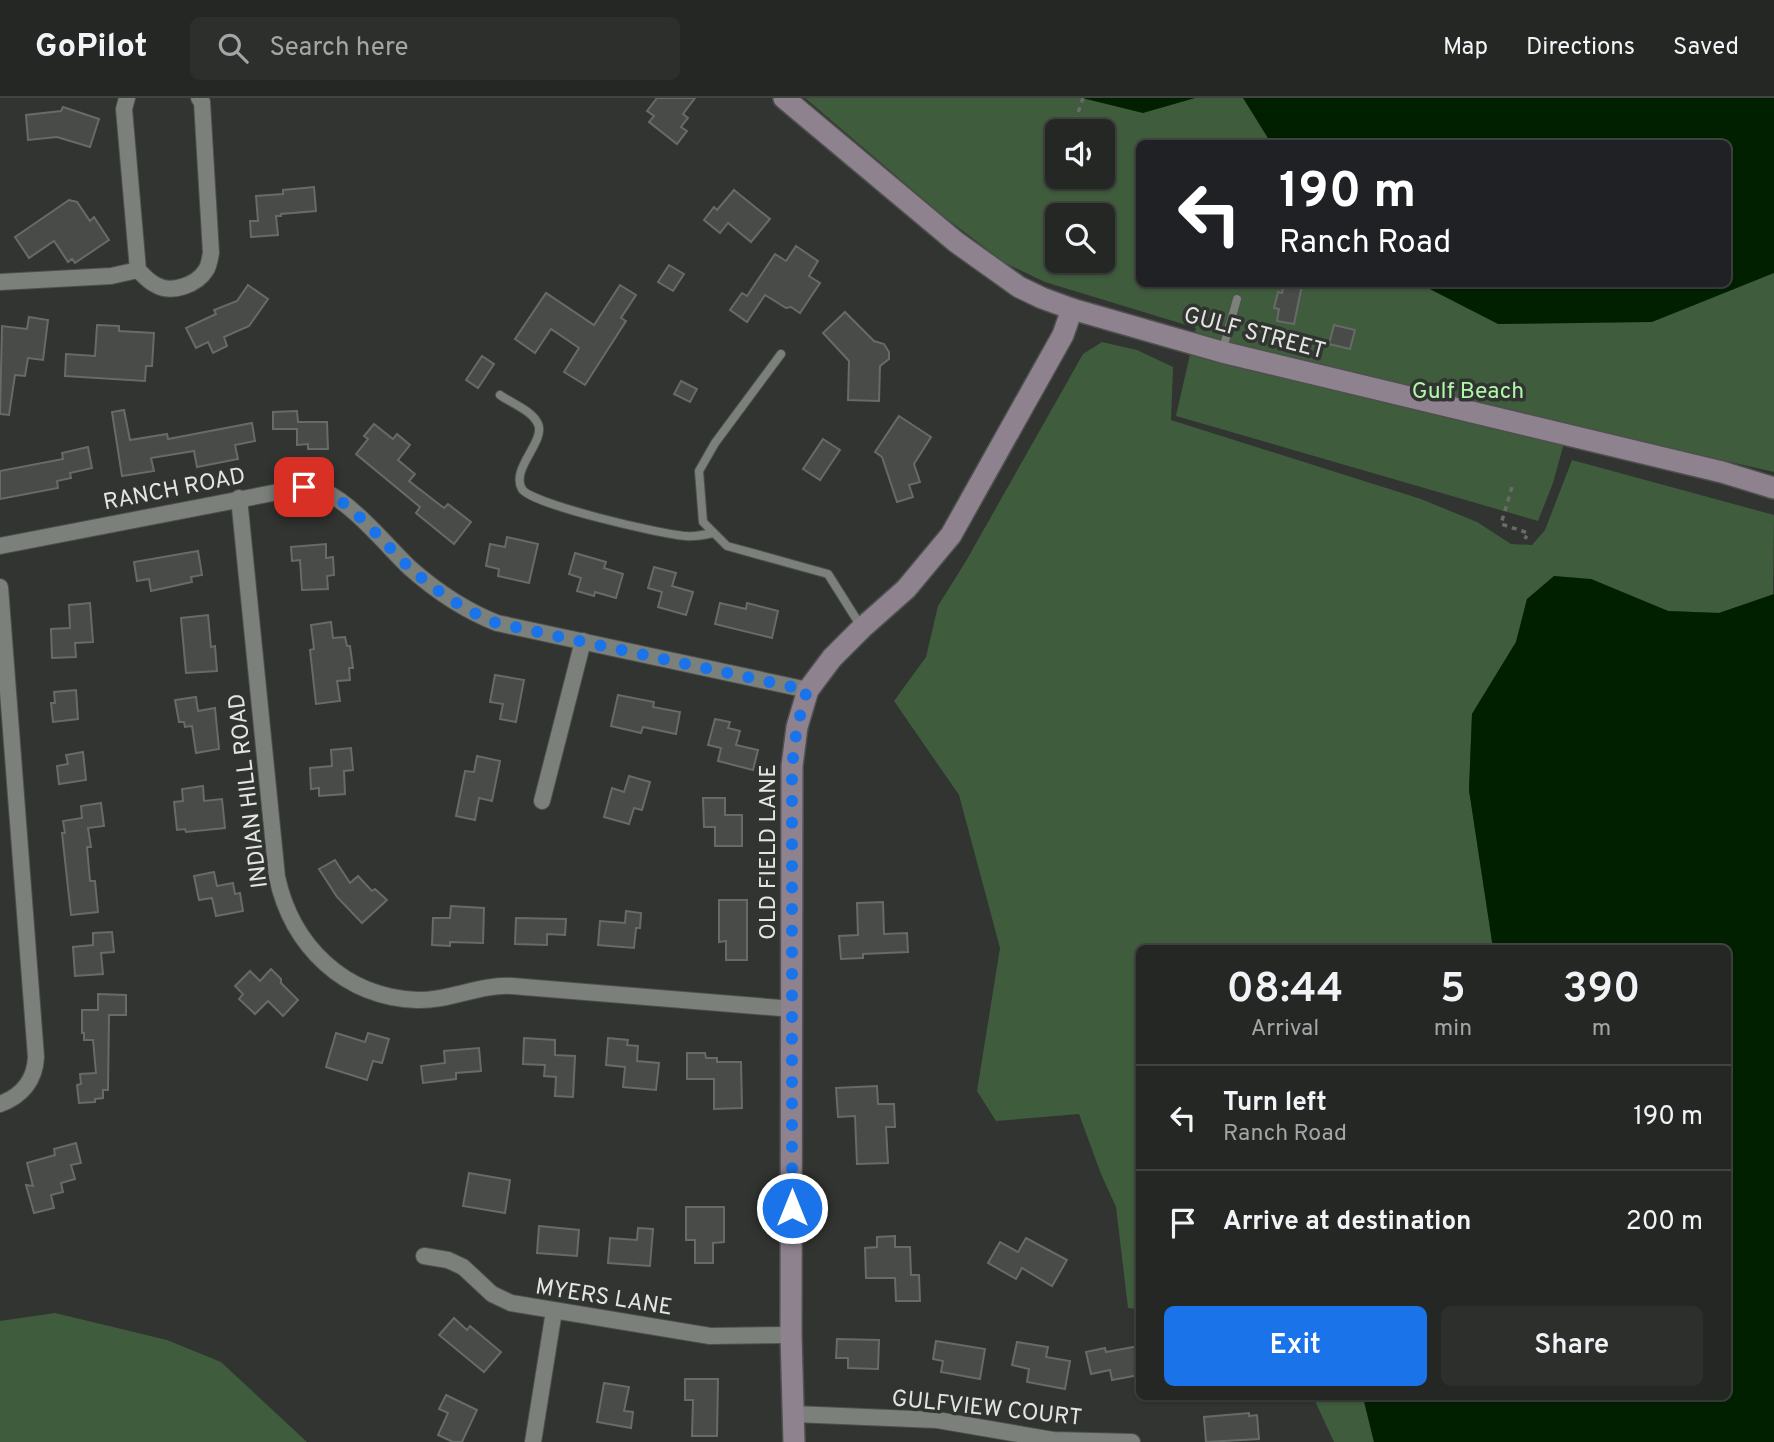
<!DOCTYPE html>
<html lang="en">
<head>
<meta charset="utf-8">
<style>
	:root { --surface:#252724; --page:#2d2f2c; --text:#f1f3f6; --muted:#a3a5a6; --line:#424441; --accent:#1a73e8 }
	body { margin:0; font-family:Overpass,sans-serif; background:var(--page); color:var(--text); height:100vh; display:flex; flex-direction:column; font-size:26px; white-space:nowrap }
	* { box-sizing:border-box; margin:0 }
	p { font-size:23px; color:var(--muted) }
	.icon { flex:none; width:38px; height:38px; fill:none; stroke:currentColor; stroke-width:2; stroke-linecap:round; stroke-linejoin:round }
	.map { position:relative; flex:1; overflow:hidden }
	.drawer { position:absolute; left:1136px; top:847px; width:595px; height:455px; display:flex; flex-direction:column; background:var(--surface); border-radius:10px; box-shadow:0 2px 5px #0004,0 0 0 2px var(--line) }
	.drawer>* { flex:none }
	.banner { position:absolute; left:1136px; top:42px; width:595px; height:147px; border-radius:10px; box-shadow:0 2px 5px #0004,0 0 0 2px var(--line); background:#202124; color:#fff; overflow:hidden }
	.buttons { position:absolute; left:1045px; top:21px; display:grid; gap:14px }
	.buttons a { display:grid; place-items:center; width:70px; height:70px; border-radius:10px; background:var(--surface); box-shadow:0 2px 5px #0004,0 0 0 2px var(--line); font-size:35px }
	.pin { position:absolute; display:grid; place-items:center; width:60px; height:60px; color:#fff; margin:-30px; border-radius:14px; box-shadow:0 4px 10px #0006 }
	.me { position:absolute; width:77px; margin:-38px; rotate:0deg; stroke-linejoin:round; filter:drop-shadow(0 0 5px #0008) }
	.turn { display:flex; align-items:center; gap:24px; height:147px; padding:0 28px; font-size:32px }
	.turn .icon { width:91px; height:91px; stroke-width:2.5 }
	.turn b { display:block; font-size:49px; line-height:60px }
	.eta { display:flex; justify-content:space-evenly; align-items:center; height:119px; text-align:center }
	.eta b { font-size:42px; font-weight:600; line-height:49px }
	.cta { display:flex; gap:14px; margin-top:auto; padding:14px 28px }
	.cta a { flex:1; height:80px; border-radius:10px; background:var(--accent); color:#fff; font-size:28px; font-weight:600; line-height:80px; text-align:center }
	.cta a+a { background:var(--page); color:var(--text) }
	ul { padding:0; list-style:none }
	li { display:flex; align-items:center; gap:21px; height:105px; padding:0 28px; border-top:2px solid var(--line) }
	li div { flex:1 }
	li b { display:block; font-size:26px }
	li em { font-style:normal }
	header { display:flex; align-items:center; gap:42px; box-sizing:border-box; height:98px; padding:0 35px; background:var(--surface); border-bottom:2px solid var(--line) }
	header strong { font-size:33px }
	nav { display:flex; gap:38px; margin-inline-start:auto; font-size:24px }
	.search { width:490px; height:63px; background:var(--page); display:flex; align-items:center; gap:18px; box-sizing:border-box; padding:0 24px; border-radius:10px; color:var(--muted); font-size:26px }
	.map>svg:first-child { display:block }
	.green { fill:#3f5c3d; fill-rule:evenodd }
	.water { fill:#002000 }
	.building { fill:#484b47; stroke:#676b67; stroke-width:2 }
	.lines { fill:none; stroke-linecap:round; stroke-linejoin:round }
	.lane-casing { stroke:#4d504d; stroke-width:10 }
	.street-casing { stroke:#4d504d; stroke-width:18 }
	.secondary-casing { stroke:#4d504d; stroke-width:24 }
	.path { stroke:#686b67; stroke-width:3.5; stroke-dasharray:5 5; stroke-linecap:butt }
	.lane { stroke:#7b807b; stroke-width:8 }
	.street { stroke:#7b807b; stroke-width:16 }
	.secondary { stroke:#8e828e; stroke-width:21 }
	.route { stroke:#1a73e8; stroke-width:12; stroke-dasharray:0 21.6 }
	.labels { text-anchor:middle; stroke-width:7; stroke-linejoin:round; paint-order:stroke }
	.street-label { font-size:23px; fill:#e3e5e3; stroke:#313430 }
	.park-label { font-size:23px; fill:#aff7a9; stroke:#313430 }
</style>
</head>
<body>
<header>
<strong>GoPilot</strong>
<div class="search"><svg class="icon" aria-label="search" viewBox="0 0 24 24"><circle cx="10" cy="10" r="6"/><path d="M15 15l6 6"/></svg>Search here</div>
<nav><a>Map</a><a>Directions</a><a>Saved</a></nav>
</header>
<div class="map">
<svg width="1774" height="1344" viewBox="0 0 1774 1344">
	<rect width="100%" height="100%" fill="#313430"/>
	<g class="green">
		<path d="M805,0H1390L1443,45L1139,46V186H1727L1774,128V374L1569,327L1553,385L1538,423L1176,318L1196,230L1045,184L1005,165L942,117ZM1057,33H1102V79H1057ZM1057,117H1102V163H1057Z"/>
		<path d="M1102,244L1137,252L1173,269L1171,322L1421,401L1477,424L1511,446L1532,447L1545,432L1572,362L1774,417L1773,497L1719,515L1668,513L1591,481L1527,501L1516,544L1472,616L1469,692L1493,850H1139V1211L1128,1210L1116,1109L1101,1076L1079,1016L996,1023L977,993L1000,850L959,697L894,603L926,559L938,508L966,463L1083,256Z"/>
		<path d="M55,1215L167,1242L221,1264L307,1344H0V1223Z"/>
		<path d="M1295,1299H1363L1374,1344H1334L1314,1301Z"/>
	</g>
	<g class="water">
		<path d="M1082,0H1195L1143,15Z"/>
		<path d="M1243,0H1774V175L1652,224L1498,226L1420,186H1727V46L1271,45Z"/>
		<path d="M1554,478L1591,481L1668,513L1719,515L1774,496V1344H1374L1363,1299L1727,1298V850H1493L1469,692L1472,616L1516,544L1527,501Z"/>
	</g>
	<g class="building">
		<path d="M657,0H695L683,16L688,20L681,29L687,33L677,46L649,24L654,18L647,13Z"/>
		<path d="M63,9L99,21L90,49L57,39L28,42L26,17L61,13Z"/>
		<path d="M314,89L316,113L281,116V118H276L278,137L251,139L250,123H258L256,98L283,96V92Z"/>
		<path d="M734,92L770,121L751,144L728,125L720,135L704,122L714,109L717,112Z"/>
		<path d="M69,102L77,104L90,123L94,119L109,142L75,165L72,161L68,164L54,143L29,160L15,139Z"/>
		<path d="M796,148L818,163L809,178L820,185L800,215L791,209L786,210L765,197L747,224L730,212L742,195L747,198L775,156L786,163Z"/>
		<path d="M669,167L684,176L673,193L658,184Z"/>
		<path d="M1284,186L1302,187L1294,226L1277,223L1279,211L1274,210L1278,194L1282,195Z"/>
		<path d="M248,187L268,201L249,228L224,239L227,248L213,255L208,244L196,250L186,230L216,216L214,212L237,203Z"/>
		<path d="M620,187L636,197L621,220L626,223L585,287L564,274L579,250L551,231L535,255L515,241L546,195L594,227Z"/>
		<path d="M845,214L874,243L884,246L889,254V261L880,268L879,303L848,302L849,263L823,235Z"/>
		<path d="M29,219L48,222L43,262L28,260L25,278L15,277L9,317L0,316L2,228L27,231Z"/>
		<path d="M97,227L119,228V233L154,235L152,268H146L145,283L65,278L66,256L95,258Z"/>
		<path d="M1334,227L1355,232L1350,251L1329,246Z"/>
		<path d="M482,258L494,266L478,290L466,282Z"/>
		<path d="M681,283L697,291L690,304L674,296Z"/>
		<path d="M124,312L130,342L167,336L168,341L252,325L255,343L235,347L238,361L197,369L194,353L151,360L154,373L122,378L112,314Z"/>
		<path d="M297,313L298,324H327L328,351H308V346L297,347V331H273V314Z"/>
		<path d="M899,318L931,339L914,366L920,384L909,387L913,399L897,404L882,359L875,354Z"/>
		<path d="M374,326L393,341L397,336L410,347L398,362L415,376L409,383L444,410L448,406L471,424L454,446L416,415L420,409L356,356L368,341L364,338Z"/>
		<path d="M823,341L840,352L820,382L803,371Z"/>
		<path d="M88,349L92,370L70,375L71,380L57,383L58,390L0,401V373L63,361L62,355Z"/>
		<path d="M507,439L538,446L529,485L498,478L499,471L486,468L490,446L505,449Z"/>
		<path d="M326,446V460L333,459L334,477L327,478L328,491L302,492L300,462L292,463L291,449Z"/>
		<path d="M198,453L202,477L191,479L192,484L151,493L149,481L137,483L134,464Z"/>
		<path d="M575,455L606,464L604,470L623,476L616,500L595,494L594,498L577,493L581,480L569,476Z"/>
		<path d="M654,469L676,475L672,488L693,494L686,517L658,509L662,494L648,490Z"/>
		<path d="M90,505L93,544L75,545L76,559L52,560L51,531L70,530L69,507Z"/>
		<path d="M720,505L746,511L747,505L778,513L772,540L715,526Z"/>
		<path d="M208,517L211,549L215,548L217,573L186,575L181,520Z"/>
		<path d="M331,524L333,540L345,539L347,548H350L353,570H349L350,582L337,583L340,603L316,606L310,552L314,551L311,527Z"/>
		<path d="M495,577L524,582L516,624L500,621L503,606L490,604Z"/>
		<path d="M76,592L78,621L53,624L51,605H55L54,594Z"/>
		<path d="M618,597L654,604L653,609L680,614L676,636L643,629L641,635L611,628Z"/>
		<path d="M196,599L198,613L215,610L219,651L196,655L192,628L185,629L184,624H179L175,602Z"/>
		<path d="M715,621L730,624L728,630L740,633L736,647L758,652L753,672L718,663L721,650L708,647Z"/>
		<path d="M351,650L353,672L344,673L345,696L319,698V690L311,691L310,670L332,668L331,652Z"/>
		<path d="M83,654L86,682L59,686L57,668L68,666L66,657Z"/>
		<path d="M477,658L500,663L492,703L479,700L475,722L456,718L465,673L474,674Z"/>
		<path d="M629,678L650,684L642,712L634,710L629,726L604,719L612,690L624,694Z"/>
		<path d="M203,688L204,703L222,701L225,730L186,734L185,731L177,732L174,704L183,703L182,691Z"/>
		<path d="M703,700H725V717H742V748H715V729H704Z"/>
		<path d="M101,705L104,728L88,730L91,749H87L90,783H95L98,814L71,817L62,735H65L63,723L82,720L81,708Z"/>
		<path d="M335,762L350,785L358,778L372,793L375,791L387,802L362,825L337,799L319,771Z"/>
		<path d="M214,774L217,788L233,785L235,796L240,795L243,813L216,818L212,800L199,802L194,778Z"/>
		<path d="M719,802H747V862H726V843L719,844Z"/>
		<path d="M883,804L884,836L907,835L908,854L863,856V860L841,861L839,838L858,837L857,805Z"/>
		<path d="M451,808L484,810L483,845L450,844V848L432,847L433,820H450Z"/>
		<path d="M626,813L641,815L640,830H636L634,850L598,847L600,823L625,825Z"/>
		<path d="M516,820L566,821L565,837L547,836V847L515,846Z"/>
		<path d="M112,834L114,854L101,855L103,876L75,878L73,849L93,847V835Z"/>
		<path d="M271,871L281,881V885L298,902L283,918L268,903L255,916L239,901L243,896L235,888L250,873L260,883Z"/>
		<path d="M98,896L126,897V917H109L108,992H103V1000L95,1001V1004L79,1005L77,987L81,986L80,976L96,975L93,942H84V935H82V912H98Z"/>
		<path d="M336,935L365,944L368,935L389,941L382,965L373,963L367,982L326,969Z"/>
		<path d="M524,940L555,942V957L575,958L573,999L555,998L556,979L544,978L545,967L523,966Z"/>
		<path d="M608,940L628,942L627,947L638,948L637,963L659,965L656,992L623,989L625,969L606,967Z"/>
		<path d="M479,950L481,973L456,975V981L423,985L421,968L445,965L444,953Z"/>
		<path d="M687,955H705L706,960H717V964H741L742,1010L714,1011V981H687Z"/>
		<path d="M877,988L878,1006H894L895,1029H886L888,1065L857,1066L855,1018L838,1019L836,990Z"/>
		<path d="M76,1045L81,1065L71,1067L75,1081L61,1085L63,1094L51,1097L54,1110L34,1115L26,1087L33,1088L27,1065L55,1057L54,1051Z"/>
		<path d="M469,1075L510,1082L505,1115L463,1108Z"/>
		<path d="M686,1109H724V1144L713,1145V1165H695V1142H686Z"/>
		<path d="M539,1128L579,1132L577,1158L537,1155Z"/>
		<path d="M638,1130L653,1131L650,1168L608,1165L610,1140L637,1142Z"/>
		<path d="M895,1138V1149H910L911,1177H919L920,1203H896L895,1180H866L865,1150L877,1149V1139Z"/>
		<path d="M1026,1140L1067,1162L1052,1188L1022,1170L1016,1181L988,1165L1000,1144L1018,1154Z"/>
		<path d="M454,1220L467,1232L470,1228L501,1254L484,1274L439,1237Z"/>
		<path d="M837,1241L879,1242L878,1271L848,1270V1260H836Z"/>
		<path d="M936,1243L985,1251L980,1281L941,1274L943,1263L933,1261Z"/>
		<path d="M1017,1244L1048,1249L1046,1259L1070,1263L1065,1291L1027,1284L1029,1271L1012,1267Z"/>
		<path d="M1139,1248V1277L1112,1282L1110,1272L1091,1276L1086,1254L1105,1250L1106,1254Z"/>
		<path d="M685,1281H718L717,1338H692L693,1302H685Z"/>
		<path d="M604,1285L629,1289L624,1313L633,1314L631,1330L597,1324Z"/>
		<path d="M446,1297L477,1312L462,1344H453L438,1337L448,1315L439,1311Z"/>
		<path d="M1249,1315V1318L1257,1317L1259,1341L1206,1344L1204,1319Z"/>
	</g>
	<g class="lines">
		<g class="lane-casing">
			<g id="lane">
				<path d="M1222,254L1237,201"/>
				<path d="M781,256L715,345L699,373L703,424L727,448L828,476L862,530"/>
				<path d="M500,297C511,305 533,313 538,326C546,343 510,371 522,391C530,406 664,437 686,438C695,439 704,437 713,435"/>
			</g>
		</g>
		<g class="street-casing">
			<g id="street">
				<path d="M127,0L124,11L138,172C144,178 149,184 156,187C171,196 197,187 206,172C209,168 210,160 211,155L202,4L199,0"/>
				<path d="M0,184L111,178L138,172"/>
				<path d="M239,400L277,779C292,848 344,899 417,902C449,903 480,886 512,888C606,896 699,903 793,911"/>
				<path d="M0,448L304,389C310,391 318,392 325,394C352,405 388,449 410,470C436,493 464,512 497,525L808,592"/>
				<path d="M0,489L36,959C35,982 22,998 0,1006"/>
				<path d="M542,703L583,543"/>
				<path d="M424,1158L448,1162L463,1169L492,1196L511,1205L710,1238L791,1237"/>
				<path d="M794,1316L937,1322L1053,1342L1132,1344"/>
				<path d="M533,1344L554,1213"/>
			</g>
		</g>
		<g class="secondary-casing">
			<g id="secondary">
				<path d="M784,0L956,144L1019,189L1042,200L1072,211L1222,254L1722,374L1774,390"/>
				<path d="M794,1344L791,1237L792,668L797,629L808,592L832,560L862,530L906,491L951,437L1063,237L1072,211"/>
			</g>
		</g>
		<g class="path">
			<path d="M1072,33L1083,0"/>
			<path d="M1512,389L1501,426L1528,435L1525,441"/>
		</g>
		<use href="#lane" class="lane"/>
		<use href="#street" class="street"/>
		<use href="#secondary" class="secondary"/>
	</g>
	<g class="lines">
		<path class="route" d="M304,389C310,391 318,392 325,394C352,405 387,449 410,470C436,493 464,512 496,525L807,592L797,629L792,668V1110"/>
	</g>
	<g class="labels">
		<g class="street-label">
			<text transform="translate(1255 234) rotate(15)" y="8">GULF STREET</text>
			<text transform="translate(174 390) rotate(-11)" y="8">RANCH ROAD</text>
			<text transform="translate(247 693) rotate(-97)" y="8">INDIAN HILL ROAD</text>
			<text transform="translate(767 754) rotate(-90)" y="8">OLD FIELD LANE</text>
			<text transform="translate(604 1198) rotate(9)" y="8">MYERS LANE</text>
			<text transform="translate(987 1309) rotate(6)" y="8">GULFVIEW COURT</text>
		</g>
		<g class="park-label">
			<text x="1468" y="300">Gulf Beach</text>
		</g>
	</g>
</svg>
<div class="buttons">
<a><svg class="icon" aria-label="sound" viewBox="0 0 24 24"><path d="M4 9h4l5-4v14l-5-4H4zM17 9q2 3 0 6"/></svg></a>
<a><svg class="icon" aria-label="search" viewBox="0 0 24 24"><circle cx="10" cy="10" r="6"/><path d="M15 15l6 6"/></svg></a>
</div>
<div class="pin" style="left:304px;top:389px;background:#d93025"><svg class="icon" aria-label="arrive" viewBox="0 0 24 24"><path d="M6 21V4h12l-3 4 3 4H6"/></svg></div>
<svg class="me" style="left:792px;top:1110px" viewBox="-20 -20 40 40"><circle r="17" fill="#1a73e8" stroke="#fff" stroke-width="3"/><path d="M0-11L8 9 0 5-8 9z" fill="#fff"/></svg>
<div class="banner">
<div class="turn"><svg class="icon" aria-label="left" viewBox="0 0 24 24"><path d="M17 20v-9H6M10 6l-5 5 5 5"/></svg><div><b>190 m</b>Ranch Road</div></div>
</div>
<section class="drawer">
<div class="eta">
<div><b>08:44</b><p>Arrival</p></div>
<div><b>5</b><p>min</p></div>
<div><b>390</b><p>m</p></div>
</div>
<ul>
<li><svg class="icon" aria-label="left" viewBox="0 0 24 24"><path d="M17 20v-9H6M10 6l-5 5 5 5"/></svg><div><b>Turn left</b><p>Ranch Road</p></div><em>190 m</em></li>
<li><svg class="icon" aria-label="arrive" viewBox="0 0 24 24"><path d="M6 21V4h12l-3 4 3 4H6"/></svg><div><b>Arrive at destination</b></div><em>200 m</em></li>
</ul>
<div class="cta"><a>Exit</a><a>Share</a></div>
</section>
</div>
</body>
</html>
